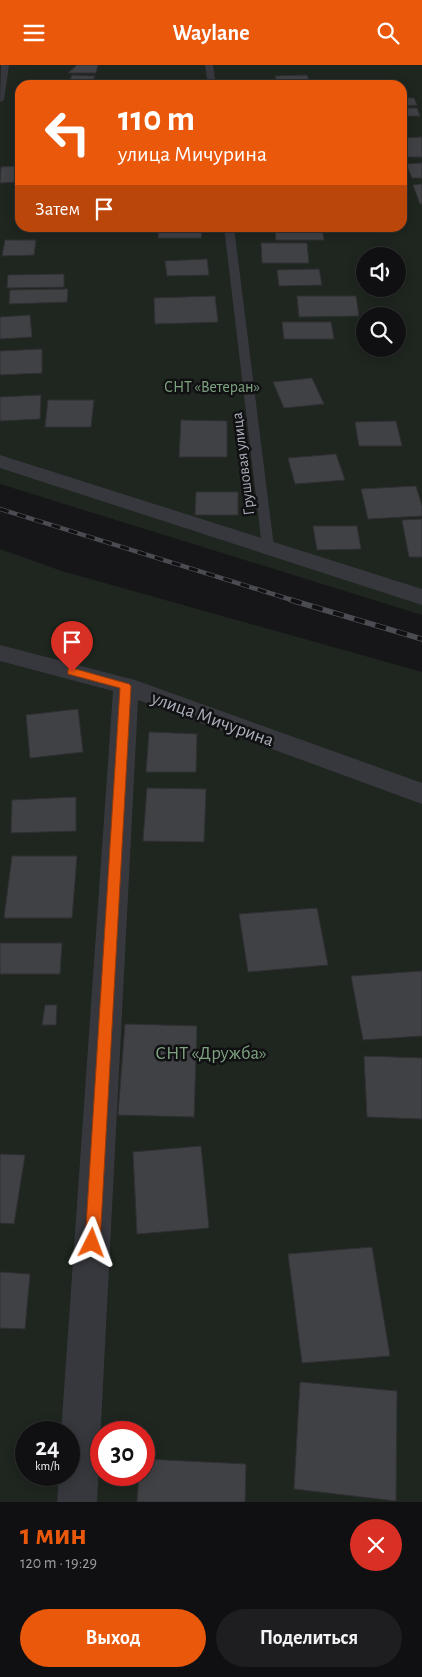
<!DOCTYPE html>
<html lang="ru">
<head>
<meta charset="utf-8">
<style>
	:root { --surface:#101012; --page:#1e1e20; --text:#f1f3f6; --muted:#9c9d9f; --line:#303032; --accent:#ea580c }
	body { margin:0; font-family:"Alegreya Sans",sans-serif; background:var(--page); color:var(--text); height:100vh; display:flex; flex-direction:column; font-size:19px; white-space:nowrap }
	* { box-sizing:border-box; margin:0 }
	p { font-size:16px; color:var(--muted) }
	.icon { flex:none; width:28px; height:28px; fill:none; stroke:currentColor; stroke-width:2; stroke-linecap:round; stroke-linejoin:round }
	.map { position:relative; height:1437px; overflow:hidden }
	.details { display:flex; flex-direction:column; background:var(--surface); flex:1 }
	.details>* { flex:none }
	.top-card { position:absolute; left:15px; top:15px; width:392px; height:152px; border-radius:15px; box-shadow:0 2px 12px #0003,0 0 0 1px var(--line); background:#ea580c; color:#fff; overflow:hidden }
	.buttons { position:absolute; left:356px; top:182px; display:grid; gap:10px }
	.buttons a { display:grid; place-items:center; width:50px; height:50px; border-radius:50%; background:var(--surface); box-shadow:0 2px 12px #0003,0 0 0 1px var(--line); font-size:25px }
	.speed { position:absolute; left:15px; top:1356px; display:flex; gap:10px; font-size:25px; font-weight:700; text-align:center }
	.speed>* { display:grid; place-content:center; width:65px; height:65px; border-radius:50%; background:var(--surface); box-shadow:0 2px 12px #0003,0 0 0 1px var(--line); line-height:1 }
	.speed small { font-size:12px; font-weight:400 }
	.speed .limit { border:8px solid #d22; background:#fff; color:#111 }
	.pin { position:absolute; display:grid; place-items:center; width:42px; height:42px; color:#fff; margin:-51px -21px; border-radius:50% 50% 50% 0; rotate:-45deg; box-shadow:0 0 5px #0007 }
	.pin .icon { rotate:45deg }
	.me { position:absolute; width:55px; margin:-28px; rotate:3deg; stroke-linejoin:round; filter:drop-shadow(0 0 4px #0008) }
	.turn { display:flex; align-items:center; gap:18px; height:105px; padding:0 20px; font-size:22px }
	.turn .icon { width:65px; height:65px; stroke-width:2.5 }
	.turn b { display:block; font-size:35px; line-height:42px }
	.then { display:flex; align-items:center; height:48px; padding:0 20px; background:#0003; gap:10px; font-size:19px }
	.round { display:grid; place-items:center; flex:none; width:52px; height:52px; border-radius:26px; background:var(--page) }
	.headline { display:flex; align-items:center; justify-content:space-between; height:85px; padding:0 20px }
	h1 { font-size:30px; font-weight:700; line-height:38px; color:var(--accent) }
	.cta { display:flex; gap:10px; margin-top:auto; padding:10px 20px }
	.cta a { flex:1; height:58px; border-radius:30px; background:var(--accent); color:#fff; font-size:20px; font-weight:700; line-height:58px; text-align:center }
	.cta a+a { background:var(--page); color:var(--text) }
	header { display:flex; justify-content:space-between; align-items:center; height:65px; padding:0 20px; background:var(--accent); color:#fff; font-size:22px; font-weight:700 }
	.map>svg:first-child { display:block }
	.green { fill:#1e261f; fill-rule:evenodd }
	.building { fill:#404145; stroke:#303034 }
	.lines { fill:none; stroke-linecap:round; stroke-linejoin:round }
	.lane { fill:#37383d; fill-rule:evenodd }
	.street { fill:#37383d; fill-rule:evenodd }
	.rail-far1-casing { stroke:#4a4c52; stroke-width:4.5 }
	.rail-casing { stroke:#4a4c52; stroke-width:5.5 }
	.rail-far1 { stroke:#111113; stroke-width:3; stroke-dasharray:9; stroke-linecap:butt }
	.rail { stroke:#111113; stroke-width:4; stroke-dasharray:11; stroke-linecap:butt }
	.route { fill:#ea580c; stroke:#983908 }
	.labels { text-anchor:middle; stroke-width:5; stroke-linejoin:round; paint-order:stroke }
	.far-park-label { font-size:16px; fill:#7fa381; stroke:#111113 }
	.far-street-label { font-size:16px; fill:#a8adb8; stroke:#111113 }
	.street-label { font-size:19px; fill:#a8adb8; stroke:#111113 }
	.park-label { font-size:19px; fill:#7fa381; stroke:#111113 }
</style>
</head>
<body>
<header><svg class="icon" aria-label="menu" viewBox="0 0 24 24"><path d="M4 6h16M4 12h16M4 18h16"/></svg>Waylane<svg class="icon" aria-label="search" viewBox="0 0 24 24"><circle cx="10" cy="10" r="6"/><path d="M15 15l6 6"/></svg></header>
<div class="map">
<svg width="422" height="1437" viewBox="0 0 422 1437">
	<rect width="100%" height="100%" fill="#161618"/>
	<g class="green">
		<path d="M0,0H422V550L0,419ZM20,20H402V162H20ZM365,191H398V224H365ZM365,251H398V284H365Z"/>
		<path d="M0,484L62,506L422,607V1437H0ZM26,1368H69V1410H26ZM101,1368H144V1410H101Z"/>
	</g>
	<g class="building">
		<path d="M77,0H98L96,8H68Z"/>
		<path d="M72,10L95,11L91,20H67Z"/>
		<path d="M307,10L311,20H279L275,11Z"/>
		<path d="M402,33H414L417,40L402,41Z"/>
		<path d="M402,43H417L420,51H402Z"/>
		<path d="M422,72V92H402V73Z"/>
		<path d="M422,98V113H412L406,99Z"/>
		<path d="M20,101V117L0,118L1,102Z"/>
		<path d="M422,119V139H420L413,120Z"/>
		<path d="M159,162H202L201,173H158Z"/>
		<path d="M275,162H322L324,175H276Z"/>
		<path d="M5,175H36L34,190L2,191Z"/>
		<path d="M261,178H307L309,198H262Z"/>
		<path d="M207,194L209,210L167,211L165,196Z"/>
		<path d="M319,204L322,220L279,221L277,205Z"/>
		<path d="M64,209V222L7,223L8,210Z"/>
		<path d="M68,224L67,237L9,239L10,225Z"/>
		<path d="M215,231L218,257L155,259L154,233Z"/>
		<path d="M297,231H356L359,251L299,252Z"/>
		<path d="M30,250L32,272L0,274V252Z"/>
		<path d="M282,257H331L334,274H284Z"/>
		<path d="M42,284V308L0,310V286Z"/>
		<path d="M312,313L324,339L284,343L273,317Z"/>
		<path d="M41,330L40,354L0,356V332Z"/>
		<path d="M48,335H94L91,362H45Z"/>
		<path d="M181,355L227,356V392H179Z"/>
		<path d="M396,356L402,381H359L355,357Z"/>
		<path d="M336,389L345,415L295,419L288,393Z"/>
		<path d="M416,421L422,441V451L368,454L361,424Z"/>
		<path d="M196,427H238V450H195Z"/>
		<path d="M422,454V492H409L402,455Z"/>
		<path d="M313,461H357L361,484L317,485Z"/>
		<path d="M78,644L83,687L30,693L26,650Z"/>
		<path d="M149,667L197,669L196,707H146Z"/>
		<path d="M147,723L206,724L204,777L143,776Z"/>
		<path d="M76,732V766L11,768L12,735Z"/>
		<path d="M12,791H77L72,853H4Z"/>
		<path d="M317,843L328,900L248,907L239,849Z"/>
		<path d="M0,878H62L60,909H0Z"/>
		<path d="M422,906V971L363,975L351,911Z"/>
		<path d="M45,940H57L56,960H42Z"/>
		<path d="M125,959L197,961L194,1052L118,1050Z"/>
		<path d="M364,991L422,993V1054L367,1052Z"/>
		<path d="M201,1081L209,1163L137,1169L133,1087Z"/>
		<path d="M0,1089L25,1090L14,1159L0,1158Z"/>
		<path d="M372,1182L390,1291L302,1298L288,1189Z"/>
		<path d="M0,1207L30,1209L25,1264L0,1263Z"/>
		<path d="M300,1317L397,1326L396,1436L294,1424Z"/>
		<path d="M144,1394L246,1399L245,1437H137L139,1410H144Z"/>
	</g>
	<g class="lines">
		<g class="lane">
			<path d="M1,0H9L4,35L0,37Z"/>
			<path d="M205,0H213L216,20H208Z"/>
			<path d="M224,162H234L274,482L268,486L262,482Z"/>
		</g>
		<g class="street">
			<path d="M0,390L422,524V540L0,403Z"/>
			<path d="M0,580L135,615L422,718V739L138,635L97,1437H57L59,1410H69V1368H61L113,626L0,596Z"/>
		</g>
		<g class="rail-far1-casing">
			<path id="rail-far1" d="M0,444L295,536"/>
		</g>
		<g class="rail-casing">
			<path id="rail" d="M291,535L422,574"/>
		</g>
		<use href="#rail-far1" class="rail-far1"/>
		<use href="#rail" class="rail"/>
	</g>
	<path class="route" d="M72,603L129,619L131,621L100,1178L98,1183L92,1185L87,1183L85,1178L120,623L68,609V604Z"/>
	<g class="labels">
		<g class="far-park-label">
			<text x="212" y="327">СНТ «Ветеран»</text>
		</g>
		<g class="far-street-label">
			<text transform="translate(242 399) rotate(-97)" y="6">Грушовая улица</text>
		</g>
		<g class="street-label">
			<text transform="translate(213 653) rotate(20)" y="7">улица Мичурина</text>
		</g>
		<g class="park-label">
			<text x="211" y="994">СНТ «Дружба»</text>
		</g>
	</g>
</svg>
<div class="buttons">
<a><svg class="icon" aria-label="sound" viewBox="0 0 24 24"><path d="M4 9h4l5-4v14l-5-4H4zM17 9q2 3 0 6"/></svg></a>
<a><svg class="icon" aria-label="search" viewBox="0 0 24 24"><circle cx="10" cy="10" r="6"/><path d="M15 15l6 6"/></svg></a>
</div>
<div class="speed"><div>24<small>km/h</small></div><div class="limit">30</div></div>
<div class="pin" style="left:72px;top:607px;background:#d93025"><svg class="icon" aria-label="arrive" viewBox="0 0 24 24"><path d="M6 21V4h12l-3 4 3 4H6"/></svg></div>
<svg class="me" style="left:92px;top:1178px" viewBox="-20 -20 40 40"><path d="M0-17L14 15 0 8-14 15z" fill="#ea580c" stroke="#fff" stroke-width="4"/></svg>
<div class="top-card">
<div class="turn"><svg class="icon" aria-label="left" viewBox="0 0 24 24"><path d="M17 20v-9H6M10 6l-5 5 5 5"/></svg><div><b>110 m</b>улица Мичурина</div></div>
<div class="then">Затем<svg class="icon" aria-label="arrive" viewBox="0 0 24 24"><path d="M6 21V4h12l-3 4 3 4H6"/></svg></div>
</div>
</div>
<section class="details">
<div class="headline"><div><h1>1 мин</h1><p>120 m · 19:29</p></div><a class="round" style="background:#d93025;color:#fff"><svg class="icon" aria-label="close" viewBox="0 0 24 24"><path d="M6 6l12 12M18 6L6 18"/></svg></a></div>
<div class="cta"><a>Выход</a><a>Поделиться</a></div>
</section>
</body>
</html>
